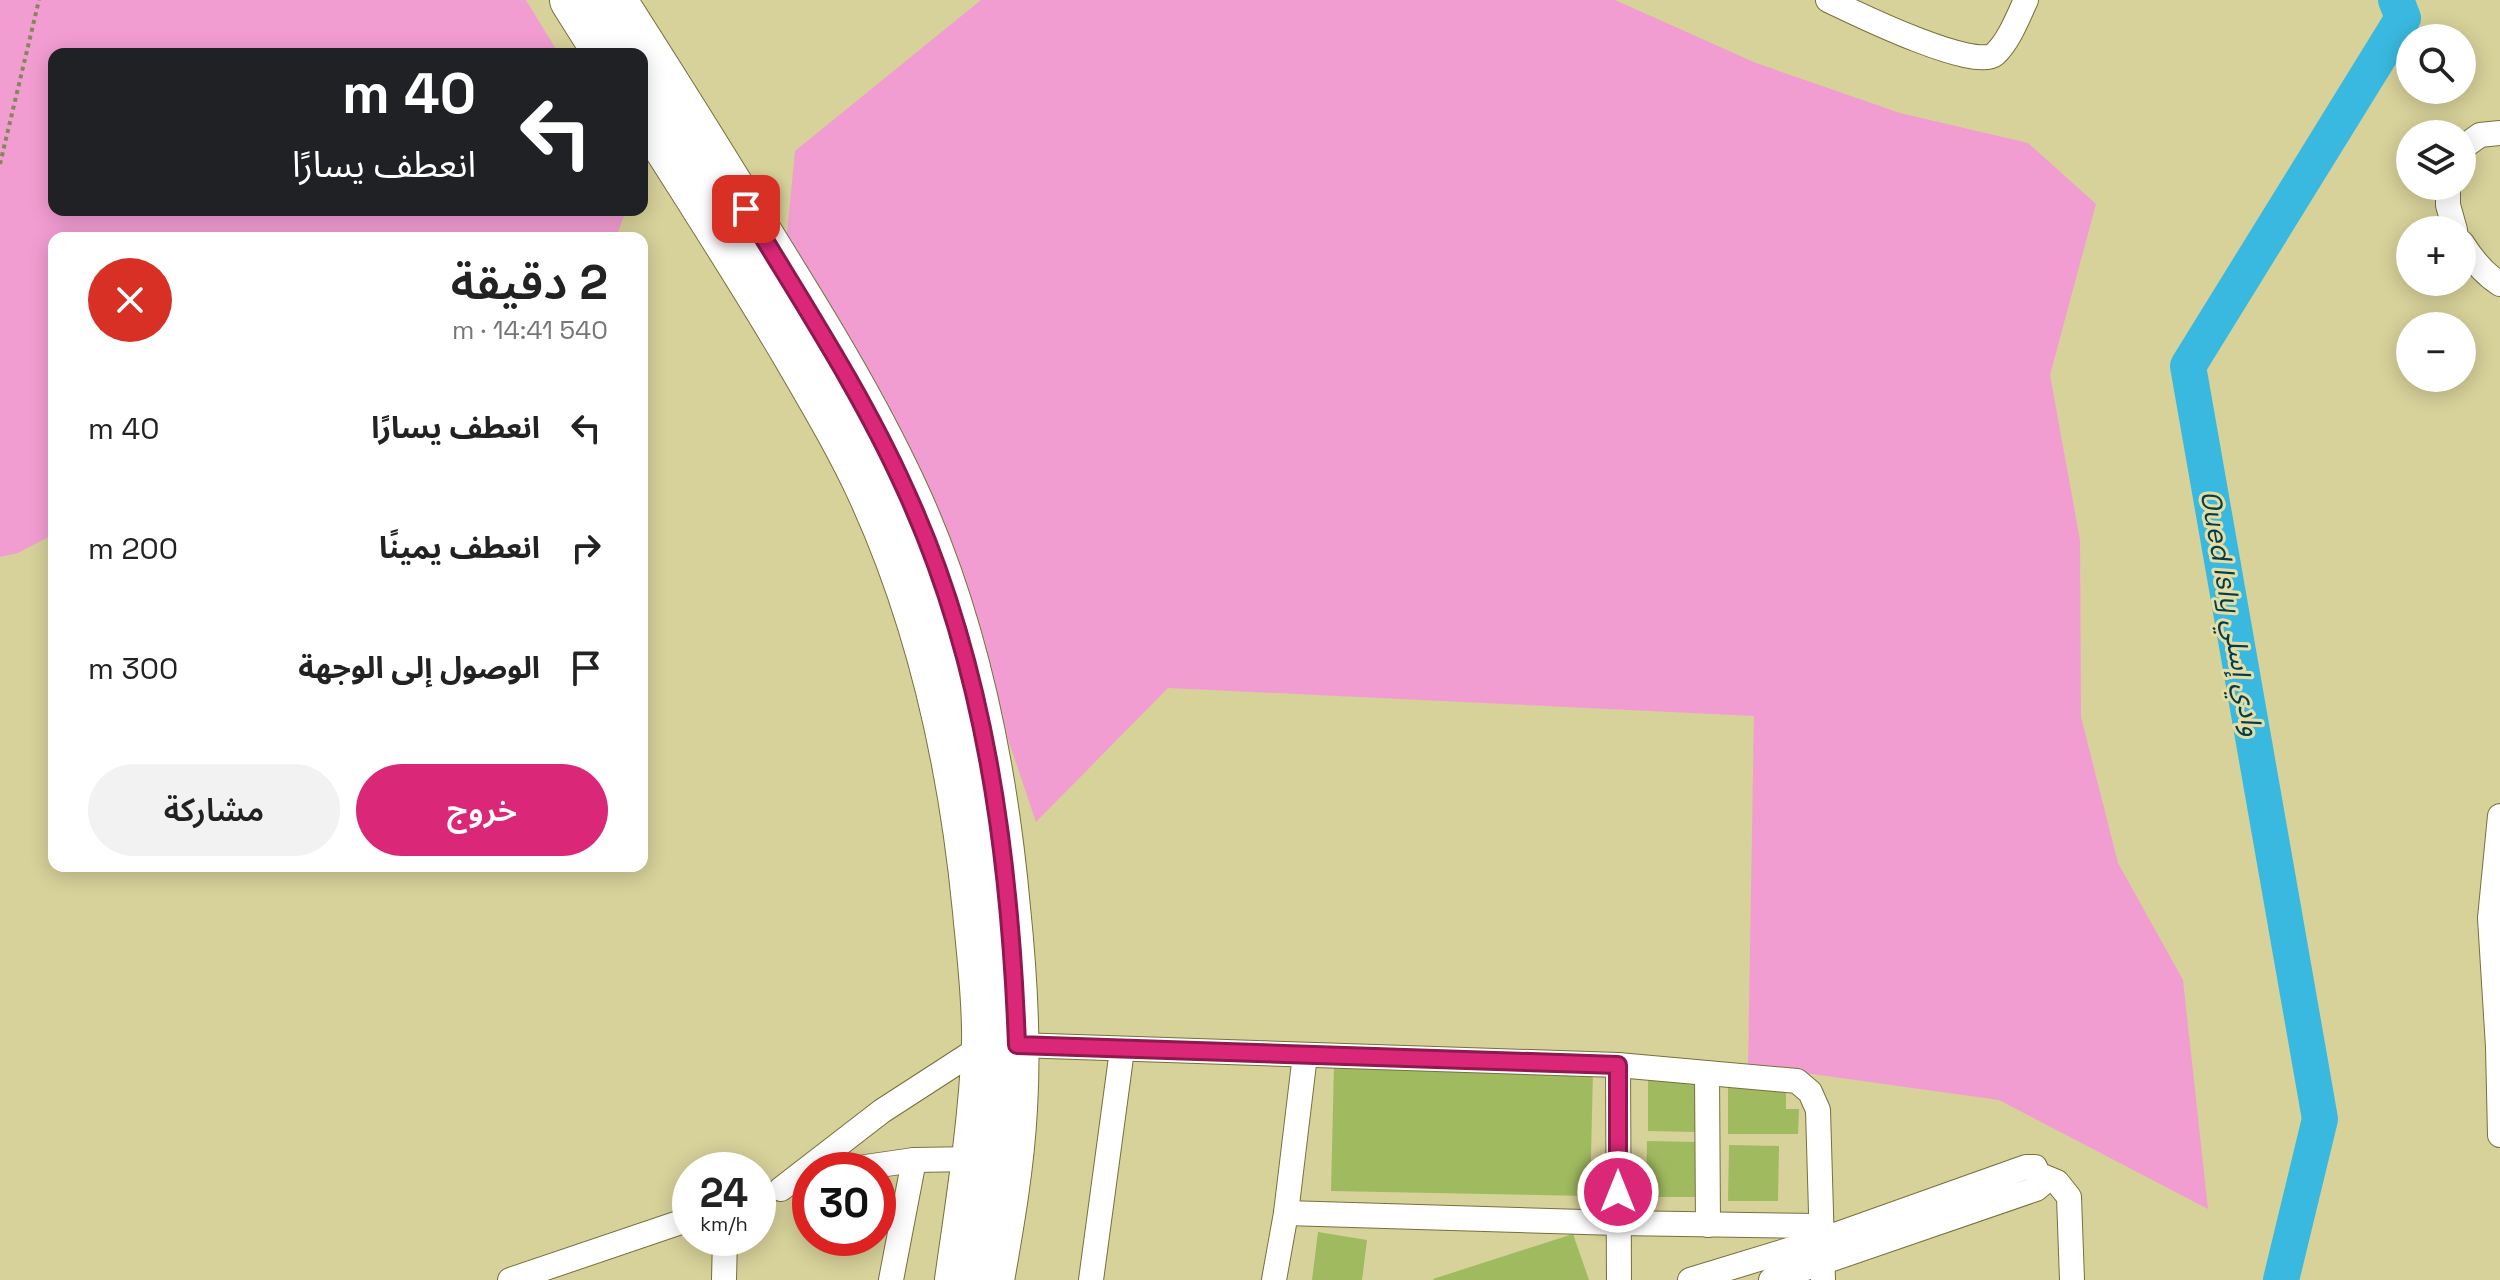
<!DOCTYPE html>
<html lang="ar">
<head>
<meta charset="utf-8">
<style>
	:root { --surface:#fff; --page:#f2f2f2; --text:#222; --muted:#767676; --accent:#db2777 }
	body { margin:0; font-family:"Space Grotesk","Noto Sans Arabic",sans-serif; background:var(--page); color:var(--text); direction:rtl; height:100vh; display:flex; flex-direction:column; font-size:30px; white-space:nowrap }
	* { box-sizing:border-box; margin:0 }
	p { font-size:26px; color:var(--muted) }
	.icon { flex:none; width:44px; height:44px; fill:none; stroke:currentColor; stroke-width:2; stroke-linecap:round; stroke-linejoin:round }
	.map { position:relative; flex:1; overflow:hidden; direction:ltr }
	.sheet { position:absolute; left:48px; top:232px; width:600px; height:640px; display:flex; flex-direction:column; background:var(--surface); border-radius:16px; box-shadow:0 4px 20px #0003; direction:rtl }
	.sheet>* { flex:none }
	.banner { position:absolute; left:48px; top:48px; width:600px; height:168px; border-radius:16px; box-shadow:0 4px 20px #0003; direction:rtl; background:#202124; color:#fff; overflow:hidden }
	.controls { position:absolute; left:2396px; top:24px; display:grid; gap:16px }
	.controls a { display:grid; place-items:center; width:80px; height:80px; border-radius:50%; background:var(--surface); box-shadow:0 4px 20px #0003; font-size:40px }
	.speed { position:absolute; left:672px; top:1152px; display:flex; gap:16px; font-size:40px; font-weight:700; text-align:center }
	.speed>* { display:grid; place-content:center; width:104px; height:104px; border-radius:50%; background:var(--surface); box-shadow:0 4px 20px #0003; line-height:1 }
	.speed small { font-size:20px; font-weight:400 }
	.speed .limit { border:12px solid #d22; background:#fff; color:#111 }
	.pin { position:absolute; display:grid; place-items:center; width:68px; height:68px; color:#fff; margin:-34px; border-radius:16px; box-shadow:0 4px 12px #0006 }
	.me { position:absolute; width:88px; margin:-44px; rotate:0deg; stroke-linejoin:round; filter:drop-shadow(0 0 6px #0008) }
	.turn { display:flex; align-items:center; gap:28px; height:168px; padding:0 40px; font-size:36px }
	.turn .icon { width:104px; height:104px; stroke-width:2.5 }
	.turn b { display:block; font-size:56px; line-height:68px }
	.round { display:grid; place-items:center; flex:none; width:84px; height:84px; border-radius:42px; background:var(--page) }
	.headline { display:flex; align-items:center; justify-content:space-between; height:136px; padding:0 40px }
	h1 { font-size:48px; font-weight:600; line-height:60px }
	.primary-button { display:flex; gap:16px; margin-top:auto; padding:16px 40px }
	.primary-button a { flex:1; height:92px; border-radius:48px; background:var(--accent); color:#fff; font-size:32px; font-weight:600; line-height:92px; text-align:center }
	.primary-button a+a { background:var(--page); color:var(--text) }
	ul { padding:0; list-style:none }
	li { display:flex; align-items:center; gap:24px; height:120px; padding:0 40px }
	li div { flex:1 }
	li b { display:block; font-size:30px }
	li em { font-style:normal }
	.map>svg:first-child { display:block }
	.green { fill:#f29dd2 }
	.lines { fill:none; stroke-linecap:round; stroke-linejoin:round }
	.river { stroke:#39b9df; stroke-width:36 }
	.building { fill:#a0ba60 }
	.street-casing { stroke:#77703c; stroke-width:26 }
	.highway-casing { stroke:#77703c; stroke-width:46 }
	.path { stroke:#88845d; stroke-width:4; stroke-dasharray:4 4; stroke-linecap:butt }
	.street { stroke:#fff; stroke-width:24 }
	.highway { stroke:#fff; stroke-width:44 }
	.route-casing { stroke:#8e194d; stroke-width:20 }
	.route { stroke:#db2777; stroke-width:14 }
	.labels { text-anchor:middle; stroke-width:6; stroke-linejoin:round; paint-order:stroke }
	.water-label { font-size:28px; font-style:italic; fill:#033d4c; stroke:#e4dea6 }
</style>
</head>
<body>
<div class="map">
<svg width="2500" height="1280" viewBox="0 0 2500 1280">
	<rect width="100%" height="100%" fill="#d7d19a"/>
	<g class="green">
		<path d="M0,0H526L559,54H54V210H626L616,238H54V534L18,553L0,557Z"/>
		<path d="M981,0H1615L1756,63L1900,113L2028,143L2096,204L2050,375L2080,540L2081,717L2118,863L2183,980L2208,1209L1999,1100L1748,1065L1754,716L1168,688L1036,822L994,698L785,254L795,151Z"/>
	</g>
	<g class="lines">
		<path class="river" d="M2281,1280L2320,1119L2188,366L2403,18L2396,0"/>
	</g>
	<g class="building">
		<path d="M1334,1066L1593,1071L1590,1196L1331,1191Z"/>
		<path d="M1648,1076H1698L1697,1132L1648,1131Z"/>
		<path d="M1728,1088H1786V1109H1799L1798,1134H1728Z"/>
		<path d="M1647,1141L1697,1142L1696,1197H1646Z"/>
		<path d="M1729,1145L1779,1146L1778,1201H1728Z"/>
		<path d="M1318,1232L1367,1240L1362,1280H1312Z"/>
		<path d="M1573,1234L1589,1280H1434L1433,1279Z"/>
	</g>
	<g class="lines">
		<g class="street-casing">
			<g id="street">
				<path d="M1828,0C1853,12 1975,72 1995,54C2009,41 2018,17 2026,0"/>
				<path d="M2462,148L2480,135L2500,133"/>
				<path d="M2448,186V205L2455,230"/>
				<path d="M2462,243C2472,259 2484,274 2500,284"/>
				<path d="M2500,816L2490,918L2498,1047L2500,1135"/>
				<path d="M1017,1045L1618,1065L1797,1081L1810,1092L1818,1110L1823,1280"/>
				<path d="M1618,1065L1619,1280"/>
				<path d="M1707,1073L1708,1225"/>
				<path d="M845,1170L914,1160L974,1159"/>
				<path d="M2040,1175L2057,1182L2069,1197L2072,1280"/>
				<path d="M781,1189L882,1111L984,1045"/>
				<path d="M1286,1213L1618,1223L1820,1226"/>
				<path d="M510,1280L690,1219"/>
				<path d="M724,1280L725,1238"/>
				<path d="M891,1280L914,1160"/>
				<path d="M1091,1280L1122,1050"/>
				<path d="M1274,1280L1286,1213L1305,1055"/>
				<path d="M1690,1280L1821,1240L2026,1167H2035L2042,1184L2036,1189L1771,1280"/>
			</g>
		</g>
		<g class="highway-casing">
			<g id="highway">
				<path d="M572,0L606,54"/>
				<path d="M614,0C664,78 713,156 761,235C812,317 863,399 904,487C966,619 995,764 1008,908C1015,975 1019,1042 1015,1109C1012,1166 1002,1223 992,1280"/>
				<path d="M642,110C694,191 746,272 795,355C821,400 848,445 870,493C931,626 961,767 975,911C979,955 985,999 984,1043C981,1122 968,1202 957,1280"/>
			</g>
		</g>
		<path class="path" d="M0,164L39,0"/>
		<use href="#street" class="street"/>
		<use href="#highway" class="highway"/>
	</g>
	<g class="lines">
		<g class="route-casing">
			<path id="route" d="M746,209C801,301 861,391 905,489C985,663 1010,855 1017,1045L1618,1065V1192"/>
		</g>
		<use href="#route" class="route"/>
	</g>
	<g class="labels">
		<g class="water-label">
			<text transform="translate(2232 613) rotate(80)" y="10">Oued Isly وادي إسلي</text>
		</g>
	</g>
</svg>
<div class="controls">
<a><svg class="icon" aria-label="search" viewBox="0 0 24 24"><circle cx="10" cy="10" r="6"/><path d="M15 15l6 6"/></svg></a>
<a><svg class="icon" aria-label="layers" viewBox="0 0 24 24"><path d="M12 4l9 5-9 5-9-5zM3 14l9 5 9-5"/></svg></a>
<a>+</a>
<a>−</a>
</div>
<div class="speed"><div>24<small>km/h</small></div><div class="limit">30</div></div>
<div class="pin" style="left:746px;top:209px;background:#d93025"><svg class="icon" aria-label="arrive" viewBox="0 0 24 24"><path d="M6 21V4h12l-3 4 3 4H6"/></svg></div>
<svg class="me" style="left:1618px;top:1192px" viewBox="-20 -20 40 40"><circle r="17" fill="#db2777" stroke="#fff" stroke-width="3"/><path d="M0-11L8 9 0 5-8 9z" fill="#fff"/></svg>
<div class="banner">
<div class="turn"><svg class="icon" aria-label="left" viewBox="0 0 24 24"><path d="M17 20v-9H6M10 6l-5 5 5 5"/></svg><div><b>40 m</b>انعطف يسارًا</div></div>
</div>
<section class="sheet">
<div class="headline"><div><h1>2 دقيقة</h1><p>540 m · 14:41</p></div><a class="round" style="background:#d93025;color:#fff"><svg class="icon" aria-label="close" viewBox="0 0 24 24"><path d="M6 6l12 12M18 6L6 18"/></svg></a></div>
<ul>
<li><svg class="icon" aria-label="left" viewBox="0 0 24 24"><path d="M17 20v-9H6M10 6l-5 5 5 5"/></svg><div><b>انعطف يسارًا</b></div><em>40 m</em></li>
<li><svg class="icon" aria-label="right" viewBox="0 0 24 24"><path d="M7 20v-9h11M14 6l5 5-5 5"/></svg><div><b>انعطف يمينًا</b></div><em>200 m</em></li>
<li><svg class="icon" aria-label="arrive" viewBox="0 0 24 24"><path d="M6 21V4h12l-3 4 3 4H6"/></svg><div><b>الوصول إلى الوجهة</b></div><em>300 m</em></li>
</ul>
<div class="primary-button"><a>خروج</a><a>مشاركة</a></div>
</section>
</div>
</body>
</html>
